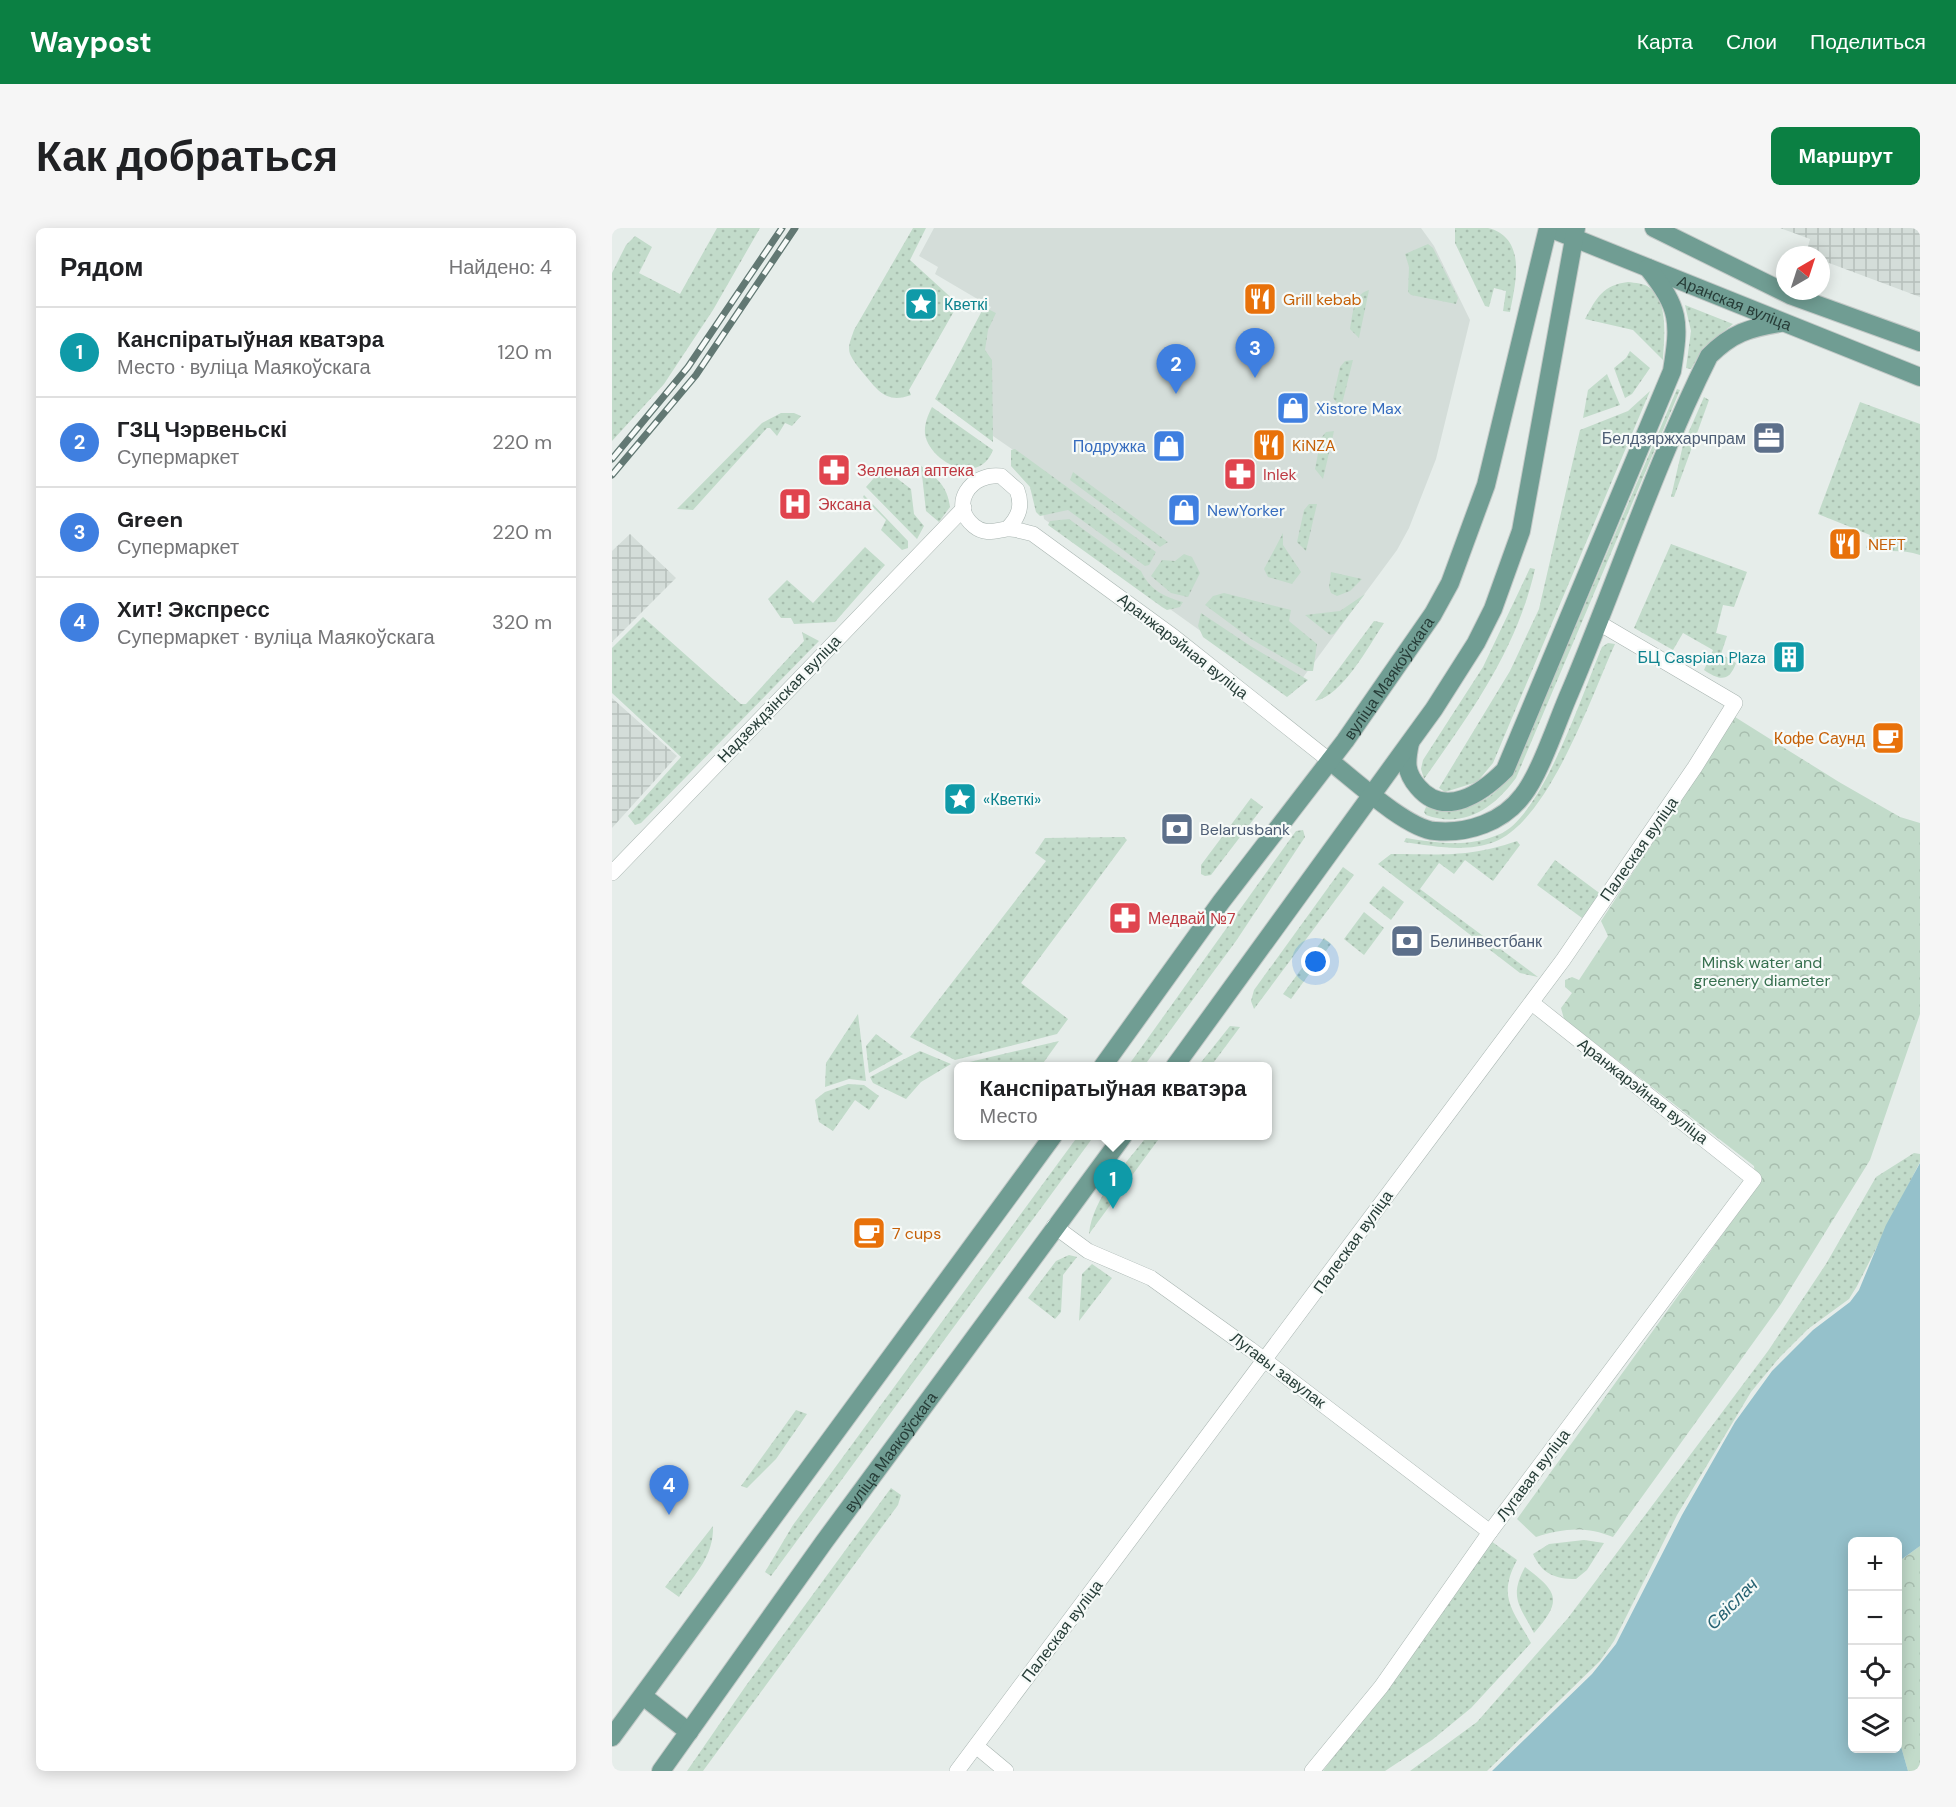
<!DOCTYPE html>
<html lang="ru">
<meta charset="utf-8">
<style>
body{margin:0;font-family:"DM Sans",sans-serif;background:#f6f6f6;color:#202124}
.controls{position:absolute;right:18px;bottom:18px;display:grid;overflow:hidden;border-radius:9px;box-shadow:0 3px 15px #0003}
.controls button{width:54px;height:54px;display:grid;place-items:center;padding:0;border:0;border-bottom:2px solid #e0e0e0;background:#fff;color:#202124;font:30px sans-serif}
.compass{position:absolute;left:1164px;top:18px;width:54px;height:54px;border-radius:50%;background:#fff;box-shadow:0 3px 15px #0003;rotate:39deg}
.you{position:absolute;left:704px;top:734px;width:21px;height:21px;margin:-15px;border:4px solid #fff;border-radius:50%;background:#1a73e8;box-shadow:0 0 0 9px #1a73e833}
.badge{display:grid;place-items:center;width:39px;height:39px;border-radius:50%;background:#0b8043;color:#fff;font-size:20px;font-weight:700}
.pin{position:absolute;translate:-50% -50px;filter:drop-shadow(0 2px 3px #0008)}
.pin::after{content:'';position:absolute;top:32px;width:21px;height:18px;background:inherit;clip-path:polygon(0 0,100% 0,50% 100%)}
.popup{position:absolute;left:342px;top:834px;width:318px;height:78px;box-sizing:border-box;display:grid;place-content:center;border-radius:9px;background:#fff;filter:drop-shadow(0 2px 4px #0005);font-size:20px;white-space:nowrap;color:#757577}
.popup b{font-size:22px;color:#202124}
.popup::after{content:'';position:absolute;left:50%;top:100%;margin-left:-12px;border:12px solid transparent;border-top-color:#fff}
.list{margin:0;padding:0;list-style:none}
h2{display:flex;justify-content:space-between;align-items:center;height:78px;margin:0;padding:0 24px;font-size:26px}
h2 small{font-size:20px;font-weight:400;color:#757577}
.list li{display:grid;grid-template-columns:39px 1fr auto;gap:18px;align-items:center;box-sizing:border-box;height:90px;padding:0 24px;border-top:2px solid #e0e0e0}
.list b{display:block;font-size:22px;white-space:nowrap}
.list p{margin:0;font-size:20px;white-space:nowrap;color:#757577}
.list em{font-size:20px;font-style:normal;color:#757577}
.icon{flex:none;width:33px;height:33px;fill:none;stroke:currentColor;stroke-width:2;stroke-linecap:round;stroke-linejoin:round}
.map{position:relative;flex:none;width:1308px;height:1543px;overflow:hidden;border-radius:9px}
header{display:flex;align-items:center;gap:36px;box-sizing:border-box;height:84px;padding:0 30px;background:#0b8043;color:#fff}
header strong{font-size:28px}
nav{display:flex;gap:33px;margin-inline-start:auto;font-size:21px}
.intro{display:flex;align-items:center;justify-content:space-between;box-sizing:border-box;height:144px;padding:0 36px}
h1{margin:0;font-size:42px}
.button{padding:15px 27px;border-radius:9px;background:#0b8043;color:#fff;font-size:21px;font-weight:700}
main{display:flex;gap:36px;padding:0 36px}
aside{flex:1;background:#fff;border-radius:9px;box-shadow:0 3px 15px #0003}
.map>svg:first-child{display:block}
.built{fill:#d4ddd9}
.industrial{fill:url(#industrial-grid)}
.grass{fill:url(#grass-dots)}
.park{fill:url(#park-crowns)}
.water{fill:#95c1cb}
.lines{fill:none;stroke-linecap:round;stroke-linejoin:round}
.street-casing{stroke:#a9b5b1;stroke-width:16}
.primary-casing{stroke:#c3c9c7;stroke-width:20}
.street{stroke:#fff;stroke-width:15}
.primary{stroke:#709d93;stroke-width:18}
.rail-casing{stroke:#627873;stroke-width:7}
.rail{stroke:#f6faf8;stroke-width:4.5;stroke-dasharray:14;stroke-linecap:butt}
.labels{text-anchor:middle;dominant-baseline:central;stroke-width:4.5;stroke-linejoin:round;paint-order:stroke}
.food-label{font-size:16px;fill:#c56008;stroke:#f6faf8;text-anchor:start}
.culture-label{font-size:16px;fill:#0d838f;stroke:#f6faf8;text-anchor:start}
.street-label{font-size:16px;fill:#273d38;stroke:#f6faf8}
.shop-label{font-size:16px;fill:#366cbe;stroke:#f6faf8;text-anchor:start}
.service-label{font-size:16px;fill:#4e5e75;stroke:#f6faf8;text-anchor:start}
.health-label{font-size:16px;fill:#be3a42;stroke:#f6faf8;text-anchor:start}
.park-label{font-size:16px;fill:#366f4e;stroke:#f6faf8}
.water-label{font-size:18px;font-style:italic;fill:#276373;stroke:#f6faf8}
</style>
<header>
<strong>Waypost</strong>
<nav><a>Карта</a><a>Слои</a><a>Поделиться</a></nav>
</header>
<div class="intro"><h1>Как добраться</h1><a class="button">Маршрут</a></div>
<main>
<aside>
<h2>Рядом<small>Найдено: 4</small></h2>
<ul class="list">
<li><span class="badge" style="background:#0f9aa8">1</span><div><b>Канспіратыўная кватэра</b><p>Место · вуліца Маякоўскага</p></div><em>120 m</em></li>
<li><span class="badge" style="background:#3f7fe0">2</span><div><b>ГЗЦ Чэрвеньскі</b><p>Супермаркет</p></div><em>220 m</em></li>
<li><span class="badge" style="background:#3f7fe0">3</span><div><b>Green</b><p>Супермаркет</p></div><em>220 m</em></li>
<li><span class="badge" style="background:#3f7fe0">4</span><div><b>Хит! Экспресс</b><p>Супермаркет · вуліца Маякоўскага</p></div><em>320 m</em></li>
</ul>
</aside>
<div class="map">
<svg width="1308" height="1543" viewBox="0 0 1308 1543">
<defs>
<pattern id="industrial-grid" width="8" height="8" patternUnits="userSpaceOnUse" patternTransform="scale(1.5)"><rect width="8" height="8" fill="#d4ddd9"/><path d="M0 4h8M4 0v8" fill="none" stroke="#b6bfbb"/></pattern>
<pattern id="grass-dots" width="8" height="8" patternUnits="userSpaceOnUse" patternTransform="scale(1.5)"><rect width="8" height="8" fill="#c2dbca"/><path d="M2 2h.1M6 6h.1" fill="none" stroke="#a7bdae" stroke-width="1.8" stroke-linecap="round"/></pattern>
<pattern id="park-crowns" width="20" height="18" patternUnits="userSpaceOnUse" patternTransform="scale(1.5)"><rect width="20" height="18" fill="#c2dbca"/><path d="M2 6a3 3 0 1 1 6 0M12 15a3 3 0 1 1 6 0" fill="none" stroke="#a7bdae"/></pattern>
</defs>
<rect width="100%" height="100%" fill="#e6edea"/>
<polygon class="built" points="322,0 809,0 822,18 858,92 824,231 797,300 785,322 678,467 432,291 426,247 407,226 326,170 379,79 323,46 326,39 307,28"/>
<g class="industrial">
<polygon points="1168,0 1308,0 1308,69 1209,32 1209,27 1194,26 1198,11"/>
<polygon points="18,306 64,350 0,414 0,323"/>
<polygon points="0,470 65,528 0,600"/>
</g>
<g class="grass">
<polygon points="105,0 148,0 101,82 52,156 0,213 0,45 14,17 23,8 40,19 27,45 68,66"/>
<path d="M301,0H314L298,32L345,75V78L297,162L299,167C275,176 266,163 252,146C247,140 241,133 238,126C235,118 240,109 242,102Z"/>
<path d="M843,0C853,0 867,0 876,0C916,10 903,57 898,84L891,83L894,63L882,60L877,79L873,78L843,15Z"/>
<polygon points="816,16 821,20 846,70 844,76 799,67 796,64 797,39 793,26"/>
<path d="M1016,54C1023,55 1032,55 1038,60C1057,75 1052,111 1051,132L1021,102L973,91C985,69 991,57 1016,54Z"/>
<path d="M757,62L747,110L738,101C741,86 741,66 757,62Z"/>
<polygon points="1073,77 1121,96 1091,120 1079,141 1074,140 1079,103"/>
<polygon points="372,79 384,85 376,102 373,122 380,132 381,214 323,171"/>
<polygon points="1018,123 1038,140 1020,166 1013,170 1002,140 1014,130"/>
<polygon points="741,132 729,180 721,170 728,139 733,133"/>
<polygon points="995,146 1008,177 971,190 976,162"/>
<path d="M1065,161L1068,162L904,550C882,580 852,601 814,587L812,584L814,579C855,587 884,573 904,538Z"/>
<polygon points="1038,163 881,535 865,554 833,564 827,560 898,443 927,381 968,202 1016,183"/>
<polygon points="1092,169 1097,172 1062,269 1059,269 1071,217"/>
<path d="M1248,174L1308,196V327C1289,320 1272,326 1254,320L1258,307L1206,286Z"/>
<path d="M320,179L381,222C366,260 317,233 313,206C312,196 316,187 320,179Z"/>
<polygon points="169,185 182,185 189,188 180,198 173,195 165,208 158,200 155,200 81,282 65,281 150,195"/>
<polygon points="722,203 711,251 703,241 709,210 714,204"/>
<polygon points="403,221 544,324 537,337 533,338 456,282 428,288 424,284 418,259 399,238 399,222"/>
<path d="M309,238C326,251 335,258 338,279L327,294L314,283Z"/>
<polygon points="269,242 274,242 299,261 302,286 312,298 305,311 254,259"/>
<polygon points="461,244 556,314 548,319 458,252"/>
<polygon points="252,267 296,313 296,320 290,322 269,302 274,292 251,269"/>
<polygon points="697,276 705,276 694,323 685,314 692,282"/>
<path d="M457,291L529,343C537,361 552,369 571,374L568,379L555,382L550,379L436,297L438,293Z"/>
<polygon points="671,305 671,317 689,344 680,356 656,349 652,341"/>
<path d="M1059,316L1135,344L1122,379L1111,377L1104,405L1115,408L1109,426L1124,435C1117,455 1107,452 1092,442L1101,422L1071,405L1061,422L1022,400Z"/>
<polygon points="253,319 273,337 223,394 182,396 179,390 169,390 156,371 175,352 201,375"/>
<polygon points="572,326 580,329 588,345 576,369 559,365 539,348 550,332 563,333"/>
<path d="M918,340L923,341C905,421 859,485 812,551L809,541L811,532L871,439Z"/>
<polygon points="719,344 750,351 738,363 725,368 719,365 717,359"/>
<polygon points="612,365 679,382 677,393 705,416 701,443 694,443 639,411 593,377 601,368"/>
<polygon points="753,366 722,406 718,407 693,387 728,383"/>
<polygon points="589,385 640,419 696,452 675,469 591,409 586,398"/>
<polygon points="31,389 129,476 134,476 192,413 190,404 207,413 29,595 23,597 16,588 69,529 0,465 0,420"/>
<path d="M762,393L772,395C756,419 731,467 703,473Z"/>
<path d="M996,415L1003,416C979,469 937,593 882,614C853,625 821,618 792,614L794,610C826,615 857,620 888,606C931,587 971,464 990,419Z"/>
<polygon points="639,570 651,579 599,647 593,648 589,646 589,637"/>
<polygon points="691,602 693,609 624,713 532,838 516,838 684,603"/>
<polygon points="512,609 515,612 409,755 456,791 445,806 343,832 298,809 434,633 423,625 433,610"/>
<path d="M905,613L908,617L881,653L853,632L842,646L827,635L808,661L926,749L908,745L766,636L779,626C830,626 855,630 905,613Z"/>
<polygon points="943,632 990,667 970,690 925,657"/>
<polygon points="731,639 742,647 642,781 639,773 642,762"/>
<polygon points="771,658 792,674 779,692 757,675"/>
<polygon points="752,684 772,700 752,727 732,711"/>
<polygon points="712,710 719,716 679,771 671,766"/>
<polygon points="246,786 254,853 237,851 213,859 214,835"/>
<polygon points="618,798 628,799 599,838 586,838"/>
<polygon points="264,806 291,826 257,845 254,818"/>
<polygon points="447,813 429,838 349,836"/>
<polygon points="308,823 339,836 309,854 294,871 261,855 258,849"/>
<polygon points="236,856 252,857 267,868 257,882 243,872 221,903 207,894 203,872 213,864"/>
<polygon points="466,908 482,908 159,1348 153,1344 181,1297"/>
<path d="M535,908H549L477,1006C481,969 513,937 535,908Z"/>
<polygon points="1302,925 1308,926 1308,934 1245,1058 1237,1071 1196,1101 1167,1130 1139,1164 1065,1287 1002,1413 988,1433 875,1543 798,1543 865,1494 956,1390 1156,1123 1214,1036 1264,949"/>
<polygon points="457,1027 465,1029 451,1047 449,1084 443,1091 416,1070 444,1033"/>
<polygon points="480,1036 500,1050 467,1093 470,1046"/>
<polygon points="184,1182 195,1186 164,1231 135,1260 129,1258"/>
<polygon points="279,1260 289,1267 286,1277 91,1543 75,1543 133,1459"/>
<path d="M101,1298C102,1328 83,1346 67,1369L53,1359Z"/>
<path d="M972,1312L992,1315L975,1342L964,1351C943,1351 930,1346 921,1326L937,1316Z"/>
<path d="M879,1313L905,1332C885,1369 901,1382 919,1415L859,1480L820,1512L773,1543H711Z"/>
<path d="M913,1339C946,1364 951,1372 922,1405C907,1377 897,1369 913,1339Z"/>
</g>
<g class="park">
<path d="M1123,489L1227,554L1288,589L1308,595V786L1258,932L1169,1076L1001,1309C974,1298 952,1300 924,1309L905,1291L1144,960L1142,938L952,791L949,780L960,765L953,759V752L960,749L967,752L996,708L989,693Z"/>
<polygon points="1308,1318 1308,1543 1296,1543 1286,1508 1286,1334"/>
</g>
<polygon class="water" points="1308,935 1308,1318 1286,1334 1286,1314 1240,1314 1240,1520 1286,1520 1286,1508 1296,1543 880,1543 980,1446 1004,1416 1070,1287 1123,1194 1160,1143 1201,1102 1238,1074 1247,1062 1274,997"/>
<g class="lines">
<defs>
<g id="street">
<path d="M395,301C407,289 411,278 405,262L389,248C359,244 336,277 362,298C373,307 382,303 394,301C401,300 413,304 421,306L562,409L718,533"/>
<polyline points="0,645 352,280"/>
<polyline points="442,998 476,1023 539,1050 638,1121 878,1304"/>
<polyline points="364,1518 394,1543"/>
<polyline points="345,1543 951,732 1083,539 1123,475 987,395"/>
<polyline points="700,1543 769,1459 878,1304 1142,951 920,775"/>
</g>
<g id="primary">
<path id="s1" d="M937,0L1308,149"/>
<polyline points="1042,0 1178,67 1308,114"/>
<path d="M798,515C794,534 793,544 806,559C833,591 870,565 893,542L1060,143C1068,93 1068,81 1036,40"/>
<path d="M718,533C741,551 795,601 823,603C856,606 891,594 911,567C928,546 946,491 958,464C1005,353 1043,236 1097,128C1120,105 1137,100 1168,95"/>
<path id="s2" d="M491,838L609,674L733,513L821,386L838,355L874,257L936,0"/>
<polyline points="563,838 822,481 864,415 881,381 909,303 964,0"/>
<polyline points="31,1468 77,1504"/>
<polyline points="0,1509 441,908"/>
<path id="s3" d="M49,1543L212,1314L511,908"/>
</g>
</defs>
<use href="#street" class="street-casing"/>
<use href="#primary" class="primary-casing"/>
<use href="#street" class="street"/>
<use href="#primary" class="primary"/>
<defs>
<g id="rail">
<polyline points="0,231 76,139 170,0"/>
<polyline points="0,247 84,147 183,0"/>
</g>
</defs>
<use href="#rail" class="rail-casing"/>
<use href="#rail" class="rail"/>
</g>
<defs>
<symbol id="restaurant-square" viewBox="-11 -11 22 22"><rect x="-9" y="-9" width="18" height="18" rx="4" fill="#e8710a" stroke="#f6faf8"/><path d="M-5-6h1v4h1v-4h1v4h1v-4h1v5L-1.5 .5V6h-2V.5L-5-1ZM5-6V6H3V1.5H1.5Q1.5-4 5-6Z" fill="#fff"/></symbol>
<symbol id="sight-square" viewBox="-11 -11 22 22"><rect x="-9" y="-9" width="18" height="18" rx="4" fill="#0f9aa8" stroke="#f6faf8"/><path d="M0-6L1.8-2.2L6-1.7L2.9 1.2L3.7 5.4L0 3.3L-3.7 5.4L-2.9 1.2L-6-1.7L-1.8-2.2Z" fill="#fff"/></symbol>
<symbol id="shop-square" viewBox="-11 -11 22 22"><rect x="-9" y="-9" width="18" height="18" rx="4" fill="#3f7fe0" stroke="#f6faf8"/><path d="M-5-2.5h2.3a2.7 3.5 0 0 1 5.4 0H5L5.5 6h-11ZM-1.5-2.5h3a1.5 2.3 0 0 0-3 0Z" fill="#fff"/></symbol>
<symbol id="office-square" viewBox="-11 -11 22 22"><rect x="-9" y="-9" width="18" height="18" rx="4" fill="#5c6f8a" stroke="#f6faf8"/><path d="M-6-3h4V-5.5h4V-3h4V5H-6ZM-1-4.5V-3h2v-1.5ZM-6 0V1H6V0Z" fill="#fff"/></symbol>
<symbol id="pharmacy-square" viewBox="-11 -11 22 22"><rect x="-9" y="-9" width="18" height="18" rx="4" fill="#e0444e" stroke="#f6faf8"/><path d="M-2-6h4v4h4v4h-4v4h-4v-4h-4v-4h4Z" fill="#fff"/></symbol>
<symbol id="hospital-square" viewBox="-11 -11 22 22"><rect x="-9" y="-9" width="18" height="18" rx="4" fill="#e0444e" stroke="#f6faf8"/><path d="M-5-5h3v3.5h4V-5h3V5h-3V1.5h-4V5h-3Z" fill="#fff"/></symbol>
<symbol id="building-square" viewBox="-11 -11 22 22"><rect x="-9" y="-9" width="18" height="18" rx="4" fill="#0f9aa8" stroke="#f6faf8"/><path d="M-4-6H4V6H1V3H-1V6H-4ZM-2.5-4.3h1.7v1.8h-1.7ZM.8-4.3h1.7v1.8H.8ZM-2.5-1h1.7V.8h-1.7ZM.8-1h1.7V.8H.8Z" fill="#fff"/></symbol>
<symbol id="cafe-square" viewBox="-11 -11 22 22"><rect x="-9" y="-9" width="18" height="18" rx="4" fill="#e8710a" stroke="#f6faf8"/><path d="M-5.5-4.5H6V0H3Q3 3.5 0 3.5H-2.5Q-5.5 3.5-5.5 0ZM3-3.2v2h1.7v-2ZM-6 4.5H4V6H-6Z" fill="#fff"/></symbol>
<symbol id="bank-square" viewBox="-11 -11 22 22"><rect x="-9" y="-9" width="18" height="18" rx="4" fill="#5c6f8a" stroke="#f6faf8"/><path d="M-6-4H6V4H-6ZM0-2.3a2.3 2.3 0 1 0 0 4.6a2.3 2.3 0 1 0 0-4.6Z" fill="#fff"/></symbol>
</defs>
<g fill-rule="evenodd">
<use href="#restaurant-square" x="629" y="52" width="38" height="38"/>
<use href="#sight-square" x="290" y="57" width="38" height="38"/>
<use href="#shop-square" x="662" y="161" width="38" height="38"/>
<use href="#office-square" x="1138" y="191" width="38" height="38"/>
<use href="#restaurant-square" x="638" y="198" width="38" height="38"/>
<use href="#shop-square" x="538" y="199" width="38" height="38"/>
<use href="#pharmacy-square" x="203" y="223" width="38" height="38"/>
<use href="#pharmacy-square" x="609" y="227" width="38" height="38"/>
<use href="#hospital-square" x="164" y="257" width="38" height="38"/>
<use href="#shop-square" x="553" y="263" width="38" height="38"/>
<use href="#restaurant-square" x="1214" y="297" width="38" height="38"/>
<use href="#building-square" x="1158" y="410" width="38" height="38"/>
<use href="#cafe-square" x="1257" y="491" width="38" height="38"/>
<use href="#sight-square" x="329" y="552" width="38" height="38"/>
<use href="#bank-square" x="546" y="582" width="38" height="38"/>
<use href="#pharmacy-square" x="494" y="671" width="38" height="38"/>
<use href="#bank-square" x="776" y="694" width="38" height="38"/>
<use href="#cafe-square" x="238" y="986" width="38" height="38"/>
</g>
<g class="labels">
<g class="food-label">
<text x="671" y="71">Grill kebab</text>
<text x="680" y="217">KiNZA</text>
<text x="1256" y="316">NEFT</text>
<text x="1253" y="510" text-anchor="end">Кофе Саунд</text>
<text x="280" y="1005">7 cups</text>
</g>
<g class="culture-label">
<text x="332" y="76">Кветкі</text>
<text x="1154" y="429" text-anchor="end">БЦ Caspian Plaza</text>
<text x="371" y="571">«Кветкі»</text>
</g>
<g class="street-label">
<text stroke="none"><textPath href="#s1" startOffset="200">Аранская вуліца</textPath></text>
<text transform="translate(571 418) rotate(38)">Аранжарэйная вуліца</text>
<text stroke="none"><textPath href="#s2" startOffset="482">вуліца Маякоўскага</textPath></text>
<text transform="translate(167 471) rotate(-46)">Надзеждзінская вуліца</text>
<text transform="translate(1027 621) rotate(-55)">Палеская вуліца</text>
<text transform="translate(1031 863) rotate(38)">Аранжарэйная вуліца</text>
<text transform="translate(741 1014) rotate(-54)">Палеская вуліца</text>
<text transform="translate(666 1142) rotate(37)">Лугавы завулак</text>
<text stroke="none"><textPath href="#s3" startOffset="393">вуліца Маякоўскага</textPath></text>
<text transform="translate(921 1247) rotate(-53)">Лугавая вуліца</text>
<text transform="translate(450 1403) rotate(-53)">Палеская вуліца</text>
</g>
<g class="shop-label">
<text x="704" y="180">Xistore Max</text>
<text x="534" y="218" text-anchor="end">Подружка</text>
<text x="595" y="282">NewYorker</text>
</g>
<g class="service-label">
<text x="1134" y="210" text-anchor="end">Белдзяржхарчпрам</text>
<text x="588" y="601">Belarusbank</text>
<text x="818" y="713">Белинвестбанк</text>
</g>
<g class="health-label">
<text x="245" y="242">Зеленая аптека</text>
<text x="651" y="246">Inlek</text>
<text x="206" y="276">Эксана</text>
<text x="536" y="690">Медвай №7</text>
</g>
<g class="park-label">
<text x="1150" y="734">Minsk water and<tspan x="1150" dy="18">greenery diameter</tspan></text>
</g>
<g class="water-label">
<text transform="translate(1120 1376) rotate(-45)">Свіслач</text>
</g>
</g>
</svg>
<div class="controls">
<button>+</button>
<button>−</button>
<button><svg class="icon" aria-label="locate" viewBox="0 0 24 24"><circle cx="12" cy="12" r="6"/><path d="M12 2v4M12 18v4M2 12h4M18 12h4"/></svg></button>
<button><svg class="icon" aria-label="layers" viewBox="0 0 24 24"><path d="M12 4l9 5-9 5-9-5zM3 14l9 5 9-5"/></svg></button>
</div>
<svg class="compass" viewBox="-18 -18 36 36"><path d="M0-13l5 13h-10z" fill="#e53935"/><path d="M0 13l5-13h-10z" fill="#757577"/></svg>
<div class="you"></div>
<div class="pin badge" style="left:501px;top:981px;background:#0f9aa8">1</div>
<div class="popup"><b>Канспіратыўная кватэра</b>Место</div>
<div class="pin badge" style="left:564px;top:166px;background:#3f7fe0">2</div>
<div class="pin badge" style="left:643px;top:150px;background:#3f7fe0">3</div>
<div class="pin badge" style="left:57px;top:1287px;background:#3f7fe0">4</div>
</div>
</main>
